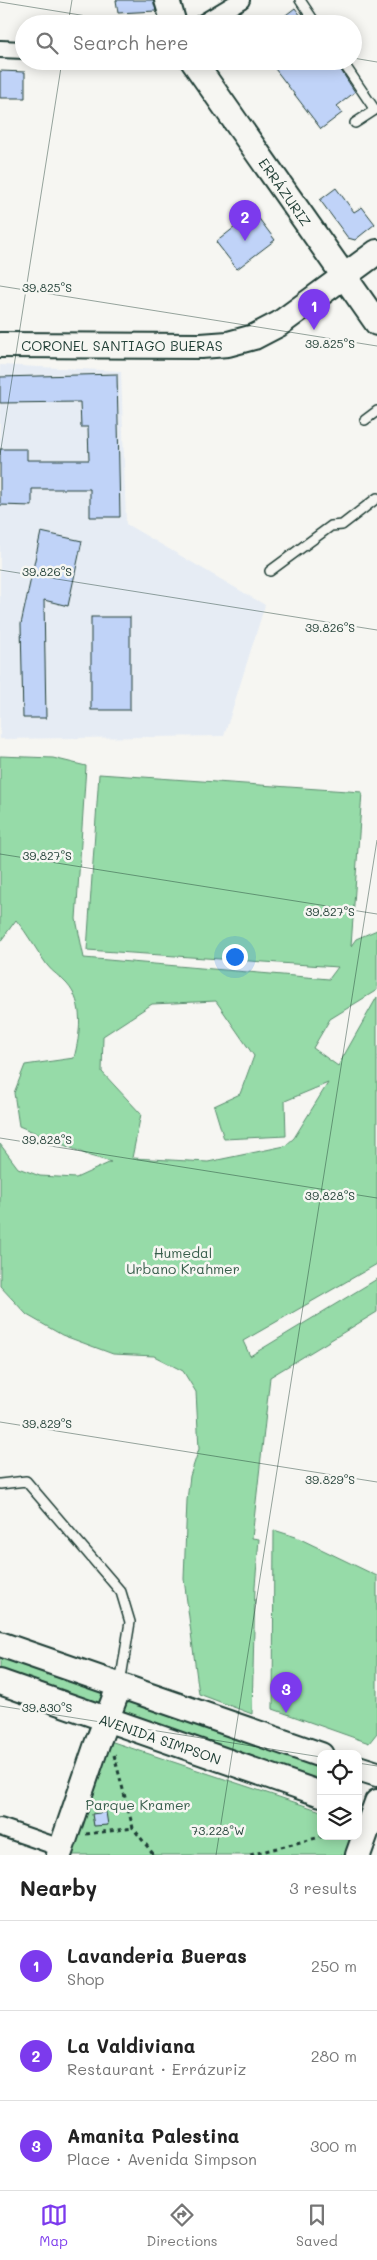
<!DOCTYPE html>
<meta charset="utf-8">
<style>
body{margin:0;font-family:Mali,sans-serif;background:#f2f2f2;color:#222}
.controls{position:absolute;right:15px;bottom:15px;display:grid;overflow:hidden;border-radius:10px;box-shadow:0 2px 12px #0003}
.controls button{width:45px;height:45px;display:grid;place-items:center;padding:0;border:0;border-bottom:1px solid #e0e0e0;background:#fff;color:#222;font:25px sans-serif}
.you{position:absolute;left:234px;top:956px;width:18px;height:18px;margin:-12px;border:4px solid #fff;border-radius:50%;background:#1a73e8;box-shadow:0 0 0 8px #1a73e833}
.badge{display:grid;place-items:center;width:32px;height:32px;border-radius:50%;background:#7c3aed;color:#fff;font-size:16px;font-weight:700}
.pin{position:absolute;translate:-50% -41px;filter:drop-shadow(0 1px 2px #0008)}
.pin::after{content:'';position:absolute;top:26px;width:18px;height:15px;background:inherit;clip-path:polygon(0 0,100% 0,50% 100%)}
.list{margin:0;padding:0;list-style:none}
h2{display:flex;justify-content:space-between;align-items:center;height:65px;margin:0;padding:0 20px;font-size:21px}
h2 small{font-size:16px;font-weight:400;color:#767676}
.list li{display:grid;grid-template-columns:32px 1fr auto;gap:15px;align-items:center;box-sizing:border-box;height:90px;padding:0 20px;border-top:1px solid #e0e0e0}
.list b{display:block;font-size:19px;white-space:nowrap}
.list p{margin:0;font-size:16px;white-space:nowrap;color:#767676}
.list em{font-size:16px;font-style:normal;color:#767676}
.icon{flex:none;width:28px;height:28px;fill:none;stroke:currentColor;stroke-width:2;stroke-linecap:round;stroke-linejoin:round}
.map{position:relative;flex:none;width:377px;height:1855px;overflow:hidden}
.search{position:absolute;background:#fff;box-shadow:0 2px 12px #0003;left:15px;right:15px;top:15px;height:55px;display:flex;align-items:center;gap:12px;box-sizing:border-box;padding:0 18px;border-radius:28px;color:#767676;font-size:19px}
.sheet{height:335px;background:#fff}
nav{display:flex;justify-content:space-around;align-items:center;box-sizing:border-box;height:70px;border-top:1px solid #e0e0e0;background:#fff;font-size:14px;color:#767676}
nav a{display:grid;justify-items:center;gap:2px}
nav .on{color:#7c3aed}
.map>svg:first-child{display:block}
.built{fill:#e6ecf4}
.green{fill:#96dba8;stroke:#5a8c6e;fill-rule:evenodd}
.building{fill:#c0d3f8;stroke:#1f3d34}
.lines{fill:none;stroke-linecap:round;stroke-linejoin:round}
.lane-casing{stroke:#1f3d34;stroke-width:12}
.street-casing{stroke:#1f3d34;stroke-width:20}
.secondary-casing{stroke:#1f3d34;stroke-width:28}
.path{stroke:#1f3d34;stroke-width:3;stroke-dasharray:4 4;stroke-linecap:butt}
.lane{stroke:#f6f6f2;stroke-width:9}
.street{stroke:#f6f6f2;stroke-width:16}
.secondary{stroke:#f6f6f2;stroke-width:24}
.ticks{fill:none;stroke:#1f3d34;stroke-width:1;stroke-opacity:0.45}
.labels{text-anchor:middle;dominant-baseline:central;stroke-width:5;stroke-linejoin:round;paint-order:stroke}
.street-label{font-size:14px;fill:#1f3d34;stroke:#f6f6f2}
.park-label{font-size:14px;fill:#375d4b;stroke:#f6f6f2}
.ticks-label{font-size:12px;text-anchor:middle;fill:#1f3d34;stroke:#f6f6f2;stroke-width:5;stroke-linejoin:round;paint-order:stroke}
</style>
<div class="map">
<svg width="377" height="1855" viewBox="0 0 377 1855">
<rect width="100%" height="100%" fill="#f6f6f2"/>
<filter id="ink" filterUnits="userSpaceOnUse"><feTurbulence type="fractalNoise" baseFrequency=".02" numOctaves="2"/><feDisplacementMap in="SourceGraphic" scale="10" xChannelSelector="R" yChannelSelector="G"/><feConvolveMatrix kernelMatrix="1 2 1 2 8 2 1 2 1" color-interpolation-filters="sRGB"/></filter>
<g filter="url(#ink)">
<polygon class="built" points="0,365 121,371 126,524 265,605 224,736 0,739"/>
<g class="green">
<path d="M0,756L53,758L86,766L76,919L84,958L329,979L338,967L87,950L99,774L362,792L351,946L356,939L377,930V990L330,1019L313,1048L338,1066L377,997V1264L243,1341L250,1356L377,1279V1312L270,1377L252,1538L259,1539L255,1586L252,1714L199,1694L184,1579L187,1500L190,1476L199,1449L196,1392L183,1371L154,1356L113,1354L62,1335L27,1315L0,1286V1144L18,1168L40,1176L76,1178L111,1162L90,1156L19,1126L14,1093L25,1065L74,1058C80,1035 85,1004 67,984C61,977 52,972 47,965C36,950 28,934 16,920L0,942ZM216,1001L254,1056L240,1094L214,1106L224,1139L286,1136L285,1101L328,1083L294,1138L285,1146L208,1162L132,1158L141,1114L102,1072L103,1036L152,1004Z"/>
<polygon points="274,1530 296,1537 377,1576 377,1733 369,1743 273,1709"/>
<polygon points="0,1652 109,1691 104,1707 0,1671"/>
<polygon points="130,1698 321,1763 321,1783 124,1715 125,1700"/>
<polygon points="110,1741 321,1811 321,1836 358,1836 350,1855 67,1855"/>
</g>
<g class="building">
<polygon points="116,0 154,0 156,11 118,13"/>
<polygon points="295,8 307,24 274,24"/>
<polygon points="269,61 335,61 355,92 337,106 342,113 321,129"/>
<polygon points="0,71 25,72 25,98 0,98"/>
<polygon points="336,188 354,212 362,207 375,224 355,240 348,238 320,200"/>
<polygon points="254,212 275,240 237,269 216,242"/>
<polygon points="117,374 120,517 90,517 90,489 32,489 32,506 0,505 0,449 27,449 27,460 89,460 88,427 81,427 80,402 0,403 0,377"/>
<polygon points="41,532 82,541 68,606 44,600 46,718 23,718 21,624"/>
<rect x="91" y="617" width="39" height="93"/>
<polygon points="106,1812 108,1825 94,1826 92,1814"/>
</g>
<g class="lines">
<defs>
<g id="lane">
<polyline points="300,0 316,24"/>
<polyline points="342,61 375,110 355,123"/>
<polyline points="365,420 377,411"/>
<polyline points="270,571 331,526 342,525 377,498"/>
<polyline points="0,1484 26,1481 121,1592 130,1622 120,1684"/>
</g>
<g id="street">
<polyline points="201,24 241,0"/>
<polyline points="0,49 24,50"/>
<polyline points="0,1827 61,1848"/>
</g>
<g id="secondary">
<polyline points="167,0 174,24"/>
<polyline points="193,61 377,323"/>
<polyline points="0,345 201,346 228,344 254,337 279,324 377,252"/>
<polyline points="0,1644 321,1755"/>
<polyline points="0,1682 321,1794"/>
<polyline points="358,1768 377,1774"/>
<polyline points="59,1855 97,1744 119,1687"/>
<polyline points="358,1855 377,1802"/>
</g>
</defs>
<use href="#lane" class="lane-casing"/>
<use href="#street" class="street-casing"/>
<use href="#secondary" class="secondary-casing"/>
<g class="path">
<polyline points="114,1755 133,1828 154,1855"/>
<polyline points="86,1834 133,1828"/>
<polyline points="250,1855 324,1836"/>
</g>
<use href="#lane" class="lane"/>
<use href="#street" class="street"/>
<use href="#secondary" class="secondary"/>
</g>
</g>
<path class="ticks" d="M0,2L136,24M68,24L72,0M353,58L377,62M0,286L377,346M0,455L62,61M0,570L377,630M0,854L377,914M0,1138L377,1198M0,1422L377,1482M0,1706L321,1757M358,1763L377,1766M216,1855L377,840"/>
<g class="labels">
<g class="street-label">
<text transform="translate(285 192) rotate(55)">ERRÁZURIZ</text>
<text x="122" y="345">CORONEL SANTIAGO BUERAS</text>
<text transform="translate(160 1739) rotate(19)">AVENIDA SIMPSON</text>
</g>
<g class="park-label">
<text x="183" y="1252">Humedal<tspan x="183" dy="16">Urbano Krahmer</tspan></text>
<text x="138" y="1804">Parque Kramer</text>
</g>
</g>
<g class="ticks-label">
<text x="47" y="292">39.825°S</text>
<text x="330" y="348">39.825°S</text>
<text x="47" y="576">39.826°S</text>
<text x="330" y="632">39.826°S</text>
<text x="47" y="860">39.827°S</text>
<text x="330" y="916">39.827°S</text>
<text x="47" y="1144">39.828°S</text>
<text x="330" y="1200">39.828°S</text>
<text x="47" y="1428">39.829°S</text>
<text x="330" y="1484">39.829°S</text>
<text x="47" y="1712">39.830°S</text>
<text x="218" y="1835">73.228°W</text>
</g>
</svg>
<div class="controls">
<button><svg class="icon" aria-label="locate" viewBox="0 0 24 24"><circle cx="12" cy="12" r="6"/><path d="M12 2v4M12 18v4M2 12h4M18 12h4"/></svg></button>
<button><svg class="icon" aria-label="layers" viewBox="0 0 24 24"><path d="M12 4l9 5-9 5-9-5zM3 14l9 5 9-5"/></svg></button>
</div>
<div class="you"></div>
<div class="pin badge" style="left:314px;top:330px">1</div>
<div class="pin badge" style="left:245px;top:241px">2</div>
<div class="pin badge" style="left:286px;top:1713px">3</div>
<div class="search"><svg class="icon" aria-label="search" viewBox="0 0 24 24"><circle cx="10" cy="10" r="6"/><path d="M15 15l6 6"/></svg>Search here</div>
</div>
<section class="sheet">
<h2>Nearby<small>3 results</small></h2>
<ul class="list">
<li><span class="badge">1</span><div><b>Lavanderia Bueras</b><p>Shop</p></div><em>250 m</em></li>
<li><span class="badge">2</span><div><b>La Valdiviana</b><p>Restaurant · Errázuriz</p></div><em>280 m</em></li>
<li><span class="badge">3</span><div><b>Amanita Palestina</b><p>Place · Avenida Simpson</p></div><em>300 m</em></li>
</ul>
</section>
<nav>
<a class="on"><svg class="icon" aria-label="map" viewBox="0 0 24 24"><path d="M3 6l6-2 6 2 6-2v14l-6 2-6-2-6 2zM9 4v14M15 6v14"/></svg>Map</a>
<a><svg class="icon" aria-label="directions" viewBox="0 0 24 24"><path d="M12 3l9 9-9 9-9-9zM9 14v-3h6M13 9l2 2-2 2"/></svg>Directions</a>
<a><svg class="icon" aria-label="saved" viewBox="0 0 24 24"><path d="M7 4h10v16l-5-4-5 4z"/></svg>Saved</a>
</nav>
